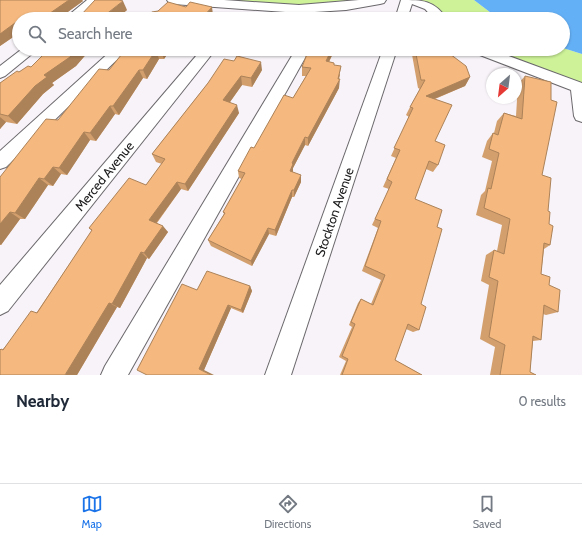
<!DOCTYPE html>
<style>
body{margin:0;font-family:Cabin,sans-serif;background:#f2f2f3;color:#1f2937}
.compass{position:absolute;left:486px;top:68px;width:36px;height:36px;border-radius:50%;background:#fff;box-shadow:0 1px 3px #0004;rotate:208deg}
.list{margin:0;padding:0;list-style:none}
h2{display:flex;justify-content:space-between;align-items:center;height:52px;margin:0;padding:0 16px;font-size:17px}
h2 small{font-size:13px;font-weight:400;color:#747a83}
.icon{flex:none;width:22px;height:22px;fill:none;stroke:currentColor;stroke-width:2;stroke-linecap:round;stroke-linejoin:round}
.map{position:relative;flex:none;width:582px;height:375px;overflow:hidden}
.search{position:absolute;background:#fff;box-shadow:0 1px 3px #0004;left:12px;right:12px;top:12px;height:44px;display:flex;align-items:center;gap:10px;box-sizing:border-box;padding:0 14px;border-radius:22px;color:#747a83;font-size:15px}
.sheet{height:108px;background:#fff}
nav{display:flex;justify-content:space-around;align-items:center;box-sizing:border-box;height:56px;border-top:1px solid #e0e1e3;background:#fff;font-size:11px;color:#747a83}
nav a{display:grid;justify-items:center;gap:2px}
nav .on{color:#1a73e8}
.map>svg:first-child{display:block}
.green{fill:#cdf298}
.water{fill:#64b0f6}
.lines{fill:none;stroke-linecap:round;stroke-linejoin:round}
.minor-casing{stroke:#6b686c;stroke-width:2}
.minor{fill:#fff;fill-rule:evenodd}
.wall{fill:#d39f6d}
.shaded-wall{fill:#ac8259}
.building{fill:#f5b97f;stroke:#ac8259}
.labels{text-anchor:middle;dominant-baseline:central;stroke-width:3.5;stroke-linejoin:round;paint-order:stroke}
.street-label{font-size:13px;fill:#1c1b1c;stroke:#fff}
</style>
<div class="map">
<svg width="582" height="375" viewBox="0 0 582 375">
<rect width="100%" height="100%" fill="#f7f3f8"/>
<g class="green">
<polygon points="186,0 377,0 325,8"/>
<polygon points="420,0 474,0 499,19 439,19 430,8"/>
<polygon points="563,48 582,54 582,88 479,49"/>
</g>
<polygon class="water" points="474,0 582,0 582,54 563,48 563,19 499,19"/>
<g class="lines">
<defs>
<g id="minor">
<polygon points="87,0 101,0 78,19 64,19"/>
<polygon points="167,0 224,0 299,5 359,0 386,0 384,3 380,4 346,10 299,13 173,4 169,3"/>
<path d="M401,0C423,0 434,0 447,19H434L425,9L412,4L407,19H395Z"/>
<polygon points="22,49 38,49 5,76 0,78 0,66"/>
<polygon points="113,49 128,49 6,167 0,169 0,151"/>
<polygon points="202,49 216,49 8,311 0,315 0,285"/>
<polygon points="296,49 310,49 128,375 101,375 105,366"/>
<polygon points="383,49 397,49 291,375 265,375"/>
<polygon points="470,49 490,49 582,83 582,122 576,120 574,116 571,90 472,52"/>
</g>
</defs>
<use href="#minor" class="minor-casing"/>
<use href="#minor" class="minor"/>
</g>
<g class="wall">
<polygon points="0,0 82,0 83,1 58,19 19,19 19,33 0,46"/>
<polygon points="127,10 116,19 81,19 80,16"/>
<polygon points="49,49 88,49 89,51 76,66 52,83 54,85 43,94 17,124 6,122 0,129 0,83 19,72 31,67"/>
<polygon points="126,49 171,49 164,59 159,59 147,79 143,78 119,115 115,114 96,141 90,140 67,175 61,174 53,186 48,185 25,219 20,219 1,245 0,245 0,177 109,70"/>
<polygon points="308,49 335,49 329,62 334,63 334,65 340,75 339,79 339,88 308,146 305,145 293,168 293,172 301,182 294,197 292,197 276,236 269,234 252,266 211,246 208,240 224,214 223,212 242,179 239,178 238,171 254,148 293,98 306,76 302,76 302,67 307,53"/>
<polygon points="411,49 449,49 450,54 470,77 465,86 435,99 435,141 438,165 433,172 426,169 415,199 437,227 421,304 419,330 413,332 406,329 395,360 422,375 340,375 346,361 339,357 352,327 349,325 358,303 361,299 371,304 381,280 362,271 378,228 372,225 389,189 383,187 396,158 391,156 409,117 406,115 410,107 420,89 418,88"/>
<polygon points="262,70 252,87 242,85 230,102 239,113 188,191 181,189 157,223 168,232 149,259 147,258 120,308 117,307 77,375 1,349 3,349 37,312 92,231 89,228 146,185 162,164 156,162 152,154 208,83"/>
<polygon points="525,76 548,211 550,245 544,249 541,274 549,285 558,312 546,315 543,314 541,340 533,341 530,372 536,375 490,375 495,347 480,339 489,285 481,281 486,255 494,250 497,251 502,225 476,215 481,195 485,191 492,161 482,157 487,141 493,133 494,133 497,121 504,113 516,116 518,84"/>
<polygon points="250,286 252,291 243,313 231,308 204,370 147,375 197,290"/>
</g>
<g class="shaded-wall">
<polygon points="69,0 82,0 83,1 58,19 44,19 43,18"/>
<polygon points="123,1 127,10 116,19 100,19"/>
<polygon points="212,7 213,15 210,19 201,19"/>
<polygon points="28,14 32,19 21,19"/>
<polygon points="19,20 19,33 0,46 0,34"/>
<polygon points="77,49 88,49 89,51 76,66 52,83 54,85 43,94 17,124 8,116 44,75"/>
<polygon points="162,49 171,49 164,59 161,51"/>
<polygon points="332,49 335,49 325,70 326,61"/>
<polygon points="156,50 159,59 147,79 143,70"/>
<polygon points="261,62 262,70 252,87 251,78"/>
<polygon points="341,66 338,84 340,79 339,88 308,146 308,138 338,79"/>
<polygon points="139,70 143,78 119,115 113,106"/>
<polygon points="241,76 242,85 225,109 223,100"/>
<polygon points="470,77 465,86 422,104 426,96"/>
<polygon points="237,105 239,113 188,191 185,184"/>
<polygon points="110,106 115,114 96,141 90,133"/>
<polygon points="0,117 6,122 0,129"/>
<polygon points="84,132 90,140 67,175 59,168"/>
<polygon points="305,137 305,145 293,168 293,171 290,178 290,171 292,163"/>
<polygon points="53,167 61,174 53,186 44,179"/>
<polygon points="301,175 301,182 294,197 294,190"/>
<polygon points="39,178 48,185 25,219 15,213"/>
<polygon points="177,182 181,189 154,226 149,220"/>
<polygon points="292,190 292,197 276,236 275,230"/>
<polygon points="10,212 20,219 1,245 0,244 0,224"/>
<polygon points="163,226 168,232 149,259 144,253"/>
<polygon points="268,228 269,234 252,266 251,261"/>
<polygon points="141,252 147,258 120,308 112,304"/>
<polygon points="250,286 252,291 243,313 241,310"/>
<polygon points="109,303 117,307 77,375 65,375"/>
<polygon points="228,305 231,308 204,370 214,375 211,375 199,369"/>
</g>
<g class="building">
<polygon points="0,0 69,0 43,18 28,14 21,19 19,19 19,20 0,34"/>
<polygon points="95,0 119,0 123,1 100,19 89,19 80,16"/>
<polygon points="168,2 186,7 190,2 212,7 201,19 147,19 144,18 152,12 158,11"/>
<polygon points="326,16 343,19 324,19"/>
<polygon points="49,49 77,49 70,57 44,75 47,77 35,86 8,116 0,114 0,83 17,71 19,72 28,66 31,67"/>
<polygon points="126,49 162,49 161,51 156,50 143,70 139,70 113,106 110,106 90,133 84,132 59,168 53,167 44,179 39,178 15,213 10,212 0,224 0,177 46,119 58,120 99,69 109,70"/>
<polygon points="309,49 332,49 326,61 334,63 334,65 341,66 338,79 340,79 308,138 305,137 292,163 293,164 290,171 301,175 294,190 292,190 275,230 268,228 251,261 208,240 225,213 223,212 245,173 238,171 251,147 254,148 284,95 293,98 311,68 302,67"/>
<polygon points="415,49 449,49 450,54 466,66 470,77 426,96 452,105 435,141 445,145 438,165 429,161 415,199 442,210 437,227 442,229 421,304 426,307 419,330 408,324 395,360 422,375 342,375 348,359 342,356 355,324 351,322 361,299 373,305 385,275 365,266 381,221 375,219 392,182 387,179 400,150 394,148 413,108 410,107 425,80 421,80"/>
<polygon points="237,56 261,62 251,78 241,76 223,100 237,105 185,184 177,182 149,220 163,226 144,253 141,252 112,304 109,303 65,375 0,375 0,350 1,349 3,350 31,311 37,313 92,230 89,228 129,178 146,185 165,159 152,154 208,83 224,59 234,61"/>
<polygon points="525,76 551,82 551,100 557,102 542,175 551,178 548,211 550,212 549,224 553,226 550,245 544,243 541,274 550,277 549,285 560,290 558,312 544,305 541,340 533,336 530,372 536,375 500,375 505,345 489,337 498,281 489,277 494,250 504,254 510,219 484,208 488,188 491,189 499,153 489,149 493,133 498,135 504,113 522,119"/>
<polygon points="207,271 250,286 241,310 228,305 199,369 211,375 147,375 137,370 182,284 197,290"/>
</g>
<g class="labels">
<g class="street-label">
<text transform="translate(104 176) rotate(-51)">Merced Avenue</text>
<text transform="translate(334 212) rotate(-71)">Stockton Avenue</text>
</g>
</g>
</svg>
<svg class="compass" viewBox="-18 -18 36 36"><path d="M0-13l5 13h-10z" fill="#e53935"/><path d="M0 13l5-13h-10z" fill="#747a83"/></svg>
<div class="search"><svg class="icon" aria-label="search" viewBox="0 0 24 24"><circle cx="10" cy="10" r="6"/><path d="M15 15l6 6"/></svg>Search here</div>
</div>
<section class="sheet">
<h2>Nearby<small>0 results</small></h2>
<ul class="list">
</ul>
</section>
<nav>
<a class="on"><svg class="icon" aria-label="map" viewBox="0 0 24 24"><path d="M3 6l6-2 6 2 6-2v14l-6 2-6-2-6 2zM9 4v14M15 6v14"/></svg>Map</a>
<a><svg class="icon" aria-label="directions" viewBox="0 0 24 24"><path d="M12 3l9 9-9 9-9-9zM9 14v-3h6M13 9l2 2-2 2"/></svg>Directions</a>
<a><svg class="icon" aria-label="saved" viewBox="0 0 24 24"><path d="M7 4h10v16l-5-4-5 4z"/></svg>Saved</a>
</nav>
